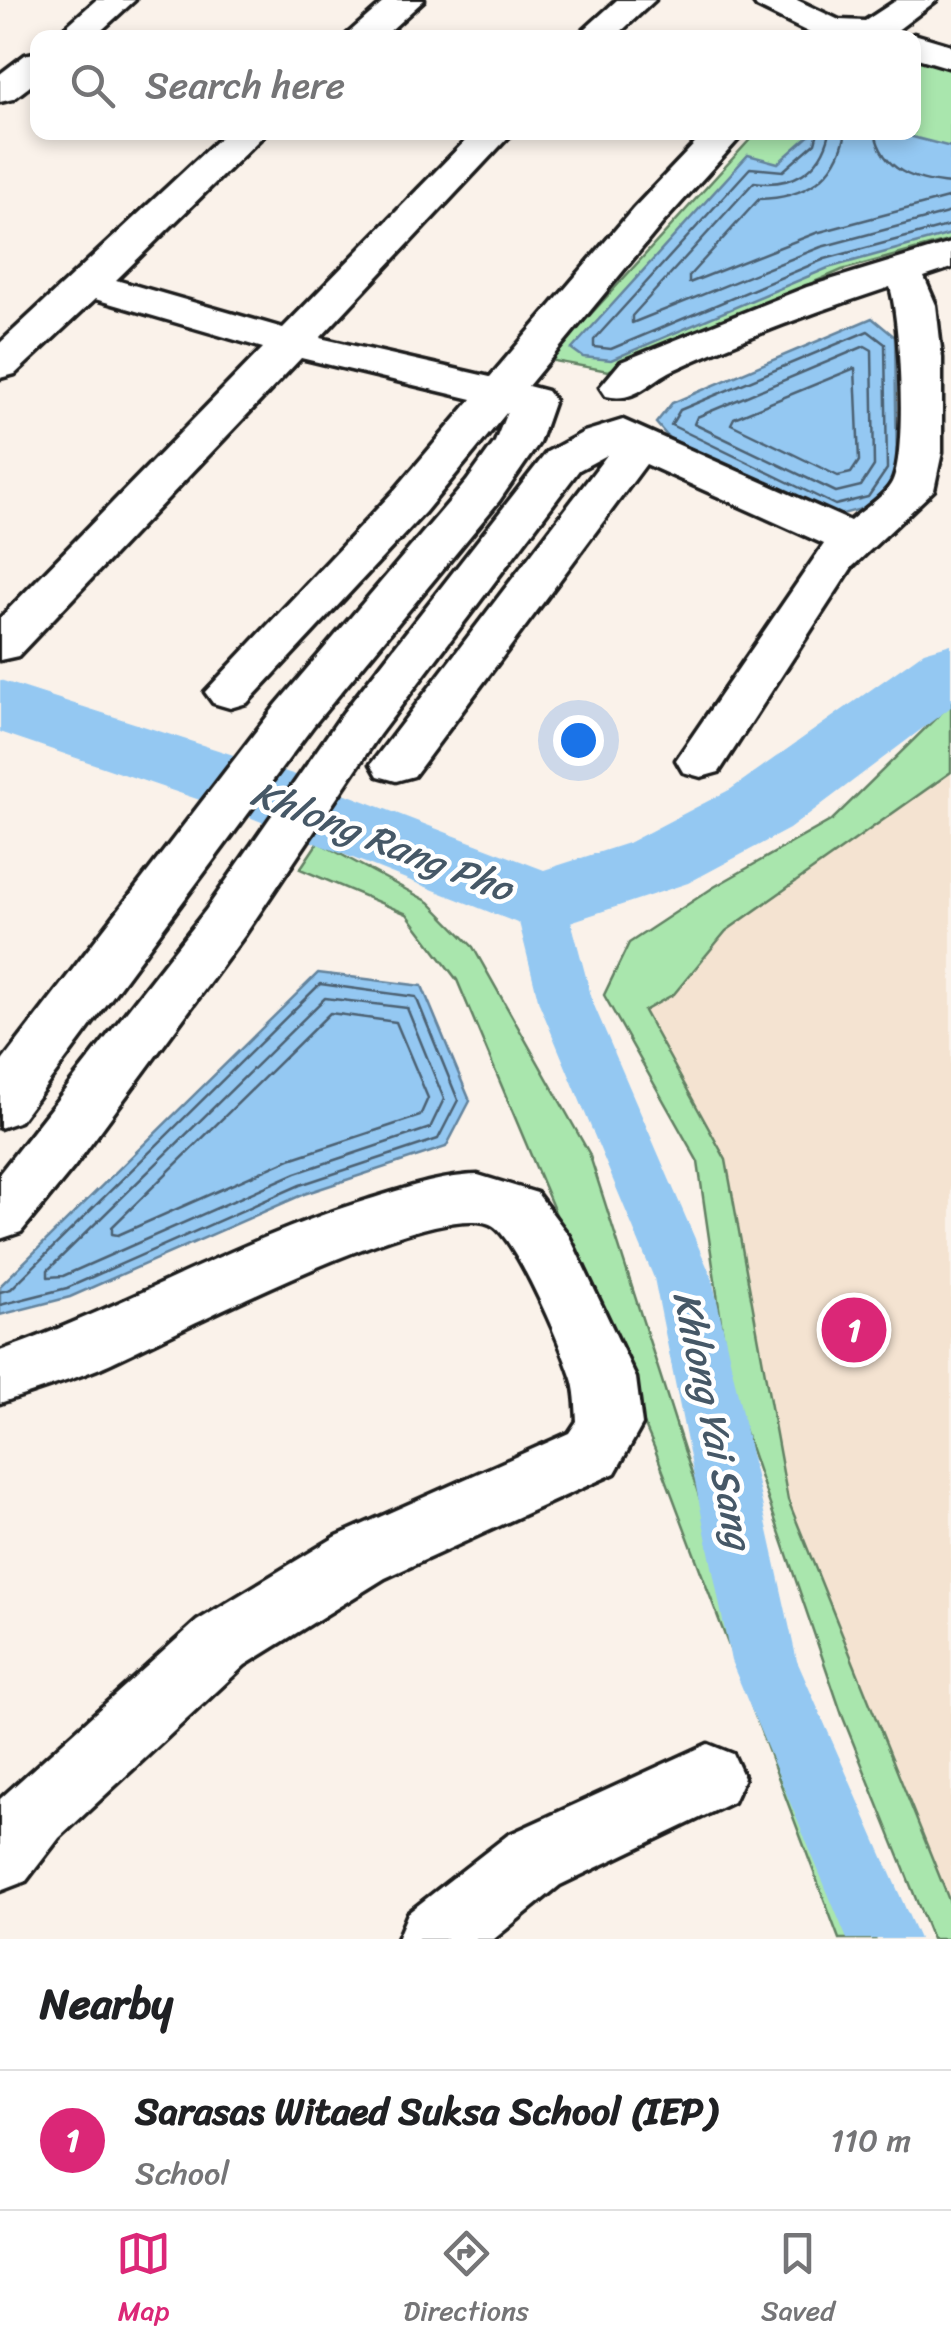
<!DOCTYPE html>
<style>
body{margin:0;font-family:Sriracha,sans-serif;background:#f2f2f2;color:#202124}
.you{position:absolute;left:578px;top:740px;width:35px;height:35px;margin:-25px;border:8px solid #fff;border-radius:50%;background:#1a73e8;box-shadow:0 0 0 15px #1a73e833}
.badge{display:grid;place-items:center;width:65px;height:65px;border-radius:50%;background:#db2777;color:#fff;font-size:32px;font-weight:700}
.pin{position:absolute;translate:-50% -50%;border:5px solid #fff;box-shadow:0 2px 10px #0006}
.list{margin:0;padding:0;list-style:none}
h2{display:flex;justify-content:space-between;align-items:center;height:130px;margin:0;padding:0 40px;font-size:42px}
h2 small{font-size:32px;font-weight:400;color:#757577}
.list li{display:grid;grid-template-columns:65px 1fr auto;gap:30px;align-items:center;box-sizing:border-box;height:140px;padding:0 40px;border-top:2px solid #e0e0e0}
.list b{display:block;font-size:38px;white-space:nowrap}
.list p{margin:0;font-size:32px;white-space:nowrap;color:#757577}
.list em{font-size:32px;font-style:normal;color:#757577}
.icon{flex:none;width:55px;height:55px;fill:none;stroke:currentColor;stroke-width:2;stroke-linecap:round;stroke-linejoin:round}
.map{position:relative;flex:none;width:951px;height:1939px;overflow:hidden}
.search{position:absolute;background:#fff;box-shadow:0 5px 15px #0003;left:30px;right:30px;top:30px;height:110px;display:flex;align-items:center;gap:25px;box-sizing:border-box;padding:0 35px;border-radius:20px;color:#757577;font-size:38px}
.sheet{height:270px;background:#fff}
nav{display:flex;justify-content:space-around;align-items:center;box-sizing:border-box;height:140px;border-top:2px solid #e0e0e0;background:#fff;font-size:28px;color:#757577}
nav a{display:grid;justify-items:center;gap:5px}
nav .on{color:#db2777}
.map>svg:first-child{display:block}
.built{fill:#f4e3d1}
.green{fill:#a9e6ad;stroke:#628164;stroke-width:2.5}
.water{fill:#94c8f2;stroke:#64839c;stroke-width:2.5}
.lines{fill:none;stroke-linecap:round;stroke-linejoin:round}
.shore{stroke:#4c6172;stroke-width:2.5}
.canal{fill:#94c8f2;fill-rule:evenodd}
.river{fill:#94c8f2;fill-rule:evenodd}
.minor-casing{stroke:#1c1c1c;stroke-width:7}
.minor{fill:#fff;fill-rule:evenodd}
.labels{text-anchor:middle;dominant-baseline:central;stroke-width:9;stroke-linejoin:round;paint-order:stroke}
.water-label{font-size:38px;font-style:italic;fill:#465867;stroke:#fff}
</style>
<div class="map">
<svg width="951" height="1939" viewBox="0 0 951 1939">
<rect width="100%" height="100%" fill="#faf2ea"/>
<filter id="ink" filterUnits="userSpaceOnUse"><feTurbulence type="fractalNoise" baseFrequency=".01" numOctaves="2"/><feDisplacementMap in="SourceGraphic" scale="20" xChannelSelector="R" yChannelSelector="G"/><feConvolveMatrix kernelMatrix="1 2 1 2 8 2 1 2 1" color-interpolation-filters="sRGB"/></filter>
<g filter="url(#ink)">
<polygon class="built" points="951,772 951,1905 788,1500 726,1160 644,1011 674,994 726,931"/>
<g class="green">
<polygon points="914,56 951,65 951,240 842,270 608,371 549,360 756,133 914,132"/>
<polygon points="951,703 951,772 726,931 674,994 644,1011 726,1160 788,1500 951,1905 951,1939 932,1939 842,1715 731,1391 698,1162 604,995 629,943 714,887 832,820"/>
<polygon points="318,842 429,902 473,947 589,1153 724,1574 875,1939 839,1939 654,1447 457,980 407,914 300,869"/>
</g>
<g class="water">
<polygon points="812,133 897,133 951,147 951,234 828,268 611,360 583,357 572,349 748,155 778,163"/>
<polygon points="872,318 895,337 897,473 876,505 835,516 669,438 656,423 672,403"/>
<polygon points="318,973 422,986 470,1101 446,1147 304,1194 70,1297 0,1315 0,1286"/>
</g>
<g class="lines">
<g class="shore">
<polyline points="818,132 815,143 783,171 750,168 594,340 594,347 611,349 825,259 951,225"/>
<path d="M830,132C821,172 791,187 754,182L632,316V323L821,247L951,212"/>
<path d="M846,132C837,179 803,198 759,199L689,276V283L816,233L951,197"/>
<path d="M875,132C882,171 915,181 951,184"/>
<polygon points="868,331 885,344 887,469 868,497 835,505 671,425 680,410"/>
<polygon points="865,346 872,350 874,466 861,486 836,492 694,424 697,417"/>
<polygon points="855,368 859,461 851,473 838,476 731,424 734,418"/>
<polygon points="325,998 407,1008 444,1099 430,1128 296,1173 63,1276 48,1277 48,1270"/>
<polygon points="330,1013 396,1022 428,1098 420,1116 290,1159 118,1235 112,1234 112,1227"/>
<polyline points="0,1292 11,1289 320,984 416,997 458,1100 438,1139 300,1185 67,1288 0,1305"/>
</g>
<polygon class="canal" points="540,884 558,889 566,902 593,1003 712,1278 797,1661 919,1939 847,1939 731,1661 654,1278 539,1003 514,902 522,889"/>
<polygon class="river" points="951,644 951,707 789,829 688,883 540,932 244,815 0,732 0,680 302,777 544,870 628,843 731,789 924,652"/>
<defs>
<g id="minor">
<polygon points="96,0 135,0 93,38 53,38"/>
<polygon points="386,0 424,0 382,38 343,38"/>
<polygon points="617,0 655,0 614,38 575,38"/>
<polygon points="752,0 797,0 839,20 865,21 897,0 937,0 887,38 820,38 757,7"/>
<polygon points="914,34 951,45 951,68 914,57 914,38 901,38"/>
<polygon points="38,52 38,80 13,99 0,102 0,74 25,55"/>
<polygon points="226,132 267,132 116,280 283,328 474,132 513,132 320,338 490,377 633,209 706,132 745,132 661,225 528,386 547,391 554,400 539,443 499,501 313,726 20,1121 0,1128 0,1064 277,704 467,481 495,442 507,412 425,512 247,703 230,708 213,703 205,692 393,492 472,399 301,358 18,656 0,660 0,618 263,348 95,299 15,374 0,378 0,343"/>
<path d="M951,243V268L924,277L936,305L942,358V452L934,490L852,567L719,772L701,777L683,772L676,760L824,544L646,464L414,776L396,781L378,776L371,764L607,455L579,470L379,735L244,936L74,1167L21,1232L0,1239V1173L206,910L343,713L547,452L584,432L623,420L850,521C862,510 883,498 891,484C908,458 900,318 890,287C817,311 743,338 673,370C648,382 636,403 606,396L600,387L621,362L807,287Z"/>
<path d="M478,1175L537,1193L569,1236L636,1378L642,1425L615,1473L385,1578L245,1665L59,1838L26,1881L0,1891V1799L197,1621L337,1536L569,1433L577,1421C576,1406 576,1389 571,1376C561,1345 519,1246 495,1227C446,1189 161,1342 100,1368C68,1381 33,1392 0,1403V1351C125,1307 240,1239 367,1200C404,1189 439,1176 478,1175Z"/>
<polygon points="708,1744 733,1754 744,1778 733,1802 560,1885 494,1939 397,1939 408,1913 508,1835"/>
</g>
</defs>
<use href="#minor" class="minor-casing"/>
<use href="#minor" class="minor"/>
</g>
</g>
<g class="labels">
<g class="water-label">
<text transform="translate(382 841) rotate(21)">Khlong Rang Pho</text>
<text transform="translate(713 1420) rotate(78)">Khlong Yai Sang</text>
</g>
</g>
</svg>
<div class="you"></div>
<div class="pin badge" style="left:854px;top:1330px">1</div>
<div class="search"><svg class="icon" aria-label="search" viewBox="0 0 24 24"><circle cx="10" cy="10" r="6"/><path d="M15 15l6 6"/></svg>Search here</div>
</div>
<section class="sheet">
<h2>Nearby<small></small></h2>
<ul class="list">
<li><span class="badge">1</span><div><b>Sarasas Witaed Suksa School (IEP)</b><p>School</p></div><em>110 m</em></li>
</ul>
</section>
<nav>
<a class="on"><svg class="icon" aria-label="map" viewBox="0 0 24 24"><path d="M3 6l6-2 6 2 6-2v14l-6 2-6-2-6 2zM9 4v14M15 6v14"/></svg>Map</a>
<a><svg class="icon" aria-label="directions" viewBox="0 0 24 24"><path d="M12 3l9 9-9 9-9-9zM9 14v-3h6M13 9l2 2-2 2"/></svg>Directions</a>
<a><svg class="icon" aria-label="saved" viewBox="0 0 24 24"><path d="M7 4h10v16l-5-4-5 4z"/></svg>Saved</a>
</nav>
